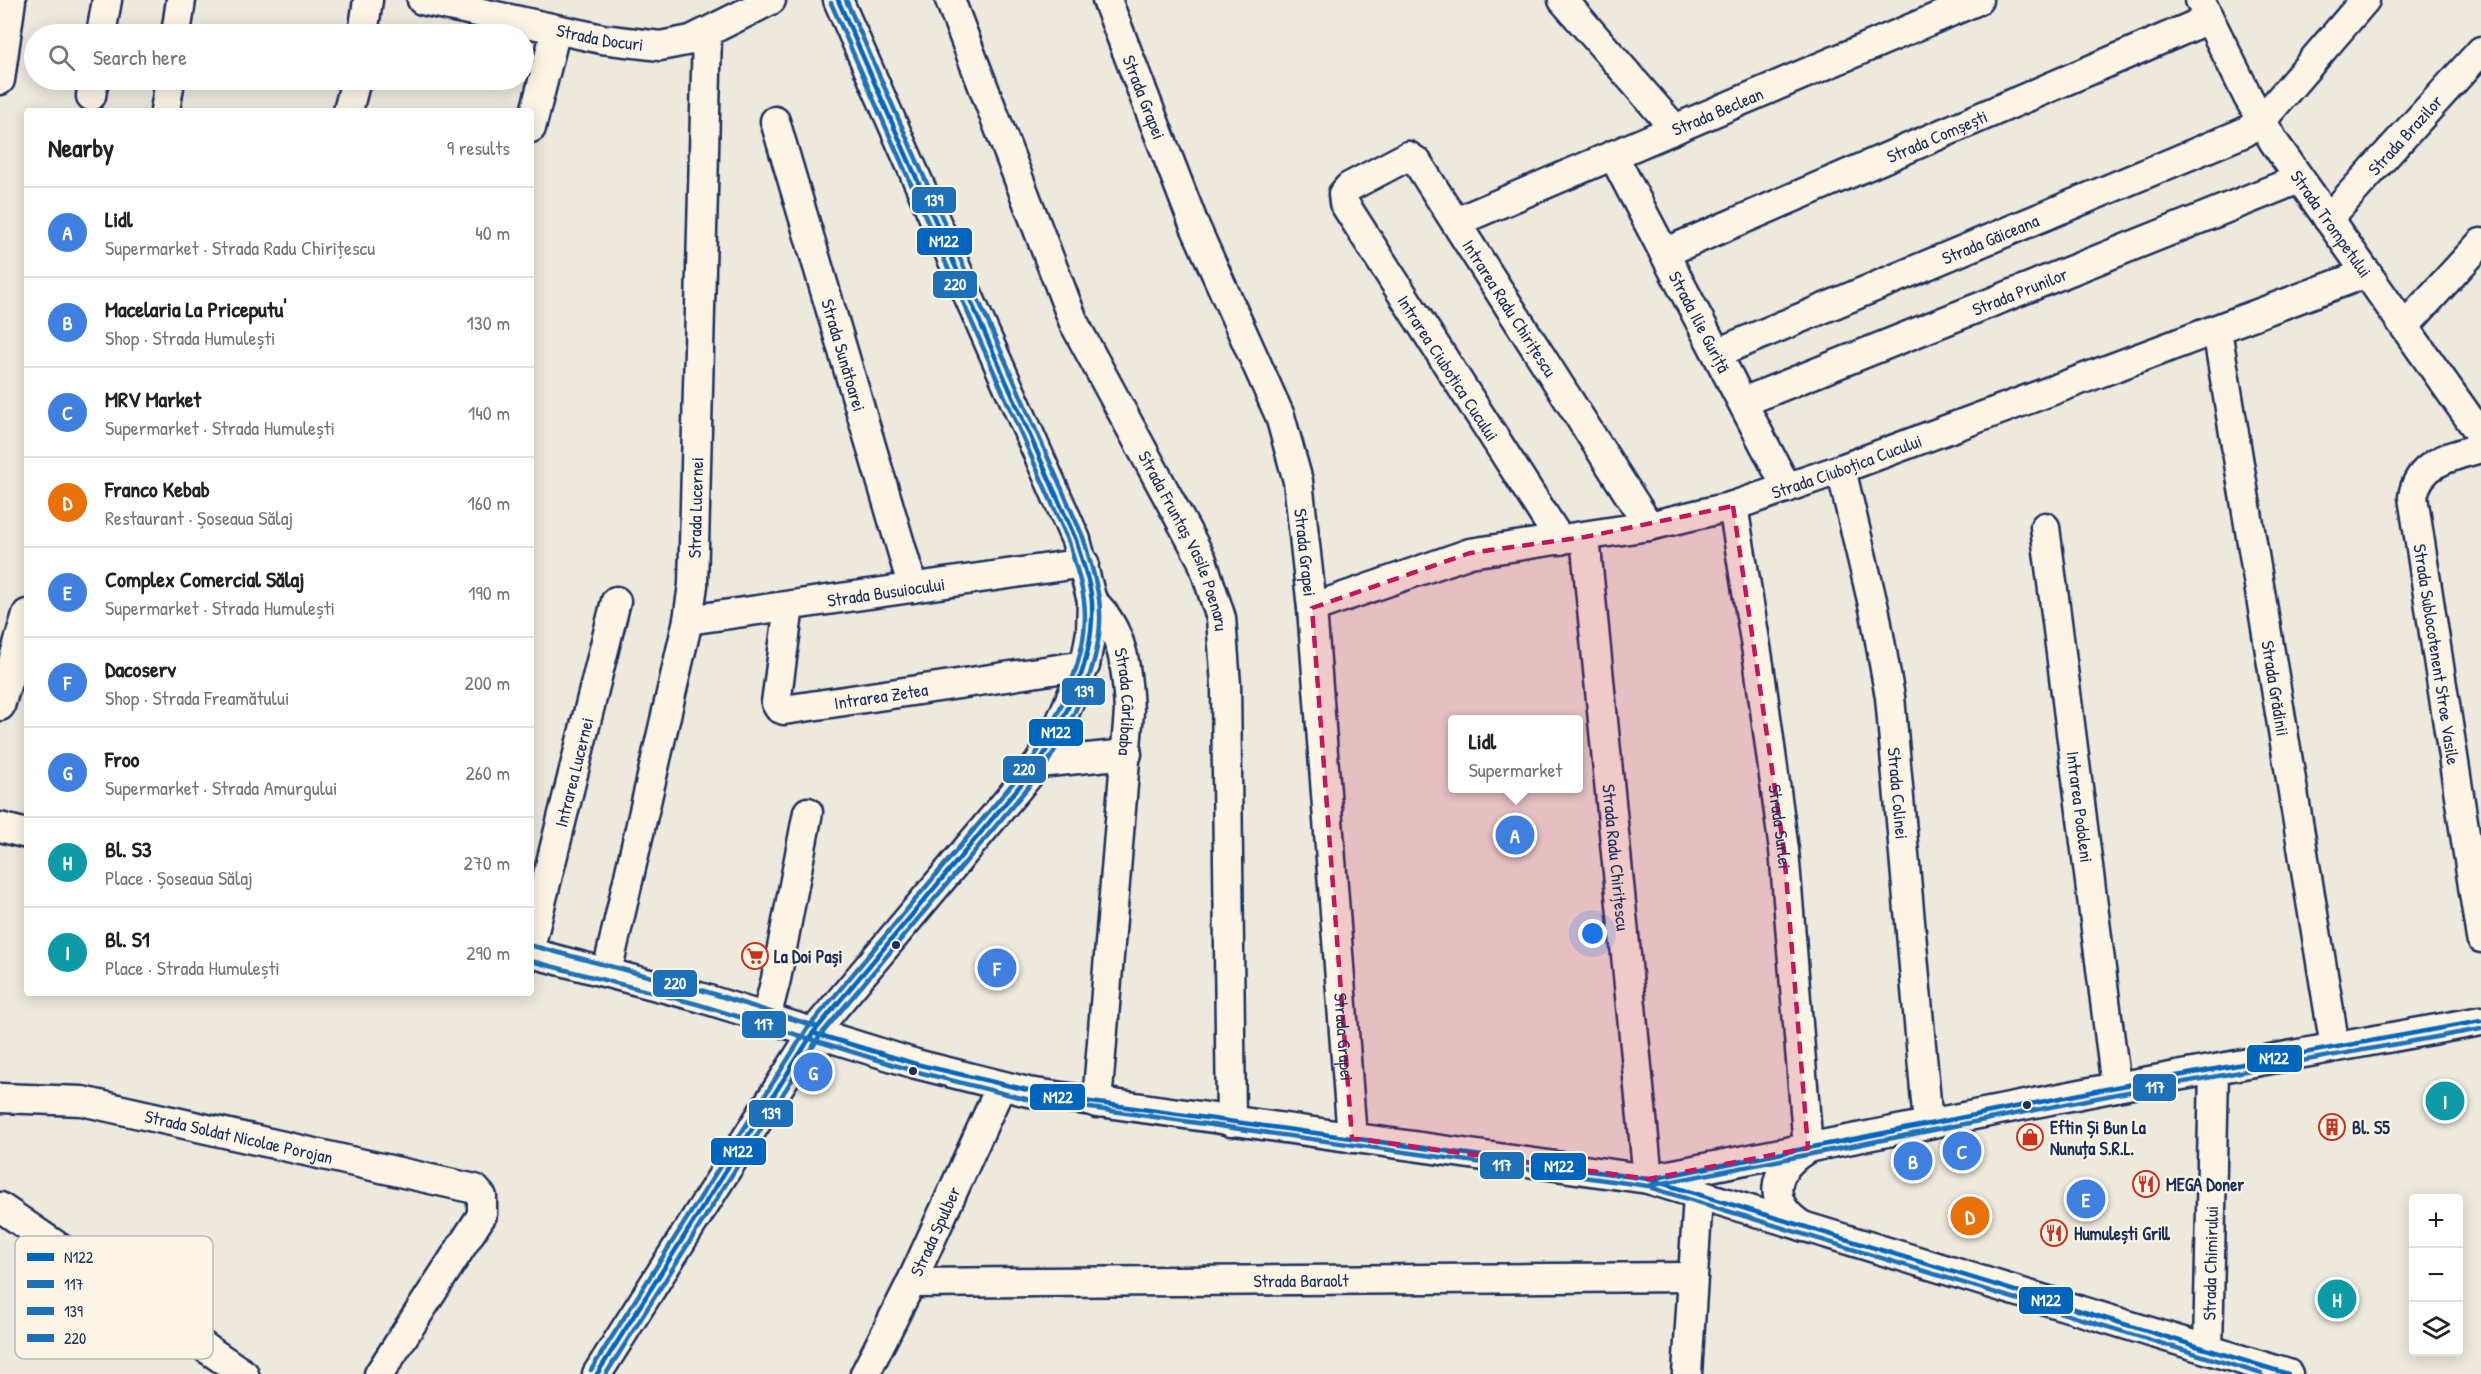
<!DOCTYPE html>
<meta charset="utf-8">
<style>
body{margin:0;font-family:"Patrick Hand",sans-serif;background:#f2f2f2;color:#222}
.controls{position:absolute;right:18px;bottom:18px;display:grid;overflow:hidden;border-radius:6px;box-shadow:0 3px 15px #0003}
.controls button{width:54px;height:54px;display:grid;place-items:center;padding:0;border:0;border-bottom:2px solid #e0e0e0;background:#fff;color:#222;font:30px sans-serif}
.you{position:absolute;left:1593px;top:934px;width:21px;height:21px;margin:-15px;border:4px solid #fff;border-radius:50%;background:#1a73e8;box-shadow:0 0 0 9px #1a73e833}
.badge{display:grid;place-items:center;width:39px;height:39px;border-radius:50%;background:#7c3aed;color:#fff;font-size:20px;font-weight:700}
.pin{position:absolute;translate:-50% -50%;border:3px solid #fff;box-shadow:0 2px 6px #0006}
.popup{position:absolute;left:1448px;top:715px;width:135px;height:78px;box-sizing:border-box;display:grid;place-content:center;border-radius:6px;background:#fff;filter:drop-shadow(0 2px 4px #0005);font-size:20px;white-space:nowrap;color:#767676}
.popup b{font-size:22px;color:#222}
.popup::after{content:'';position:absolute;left:50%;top:100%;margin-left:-12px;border:12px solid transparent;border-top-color:#fff}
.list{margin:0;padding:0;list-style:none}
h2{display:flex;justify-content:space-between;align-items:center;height:78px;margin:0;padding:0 24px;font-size:26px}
h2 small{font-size:20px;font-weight:400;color:#767676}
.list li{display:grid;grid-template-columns:39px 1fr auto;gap:18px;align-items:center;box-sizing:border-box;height:90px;padding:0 24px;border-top:2px solid #e0e0e0}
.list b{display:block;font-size:22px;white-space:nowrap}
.list p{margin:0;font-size:20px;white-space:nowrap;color:#767676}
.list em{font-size:20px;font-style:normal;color:#767676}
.icon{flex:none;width:33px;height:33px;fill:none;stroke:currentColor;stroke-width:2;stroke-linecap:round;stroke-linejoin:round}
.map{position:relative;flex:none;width:2481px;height:1374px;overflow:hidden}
.search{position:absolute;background:#fff;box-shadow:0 3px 15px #0003;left:24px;top:24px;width:510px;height:66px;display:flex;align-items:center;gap:15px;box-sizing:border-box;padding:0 21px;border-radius:33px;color:#767676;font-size:22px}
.panel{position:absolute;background:#fff;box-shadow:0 3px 15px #0003;left:24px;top:108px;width:510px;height:888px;border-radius:6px}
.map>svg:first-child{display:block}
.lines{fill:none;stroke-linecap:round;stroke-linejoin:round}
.minor-casing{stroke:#1b2f5e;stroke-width:33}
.minor{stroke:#fcf5e5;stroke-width:28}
.bus-1-casing{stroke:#fcf5e5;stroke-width:9}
.bus-2-casing{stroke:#fcf5e5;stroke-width:9}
.bus-3-casing{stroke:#fcf5e5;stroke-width:9}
.bus-4-casing{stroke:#fcf5e5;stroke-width:9}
.bus-1{stroke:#0065bd;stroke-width:4.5}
.bus-2{stroke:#1d71b8;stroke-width:4.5}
.bus-3{stroke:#1d71b8;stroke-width:4.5}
.bus-4{stroke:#1d71b8;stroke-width:4.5}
.marked{fill:#c2185b;fill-opacity:0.2;stroke:#c2185b;stroke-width:4.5;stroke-dasharray:12 8;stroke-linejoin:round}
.bus-dot{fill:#1b2f5e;stroke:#fcf5e5;stroke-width:2}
.labels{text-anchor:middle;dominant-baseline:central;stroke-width:4.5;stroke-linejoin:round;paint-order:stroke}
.street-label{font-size:18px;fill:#1b2f5e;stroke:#fcf5e5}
.poi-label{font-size:18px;font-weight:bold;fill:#1b2f5e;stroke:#fcf5e5;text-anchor:start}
.key{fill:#fcf5e5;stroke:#b8babc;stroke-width:1.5}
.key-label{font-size:16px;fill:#1b2f5e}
.line-badge{stroke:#fcf5e5;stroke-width:2}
.badge-label{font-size:16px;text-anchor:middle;font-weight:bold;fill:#fff}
</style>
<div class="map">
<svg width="2481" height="1374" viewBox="0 0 2481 1374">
<rect width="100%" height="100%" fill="#eee9dd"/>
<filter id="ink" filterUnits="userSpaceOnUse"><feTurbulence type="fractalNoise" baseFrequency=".0167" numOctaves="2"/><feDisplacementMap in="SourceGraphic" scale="12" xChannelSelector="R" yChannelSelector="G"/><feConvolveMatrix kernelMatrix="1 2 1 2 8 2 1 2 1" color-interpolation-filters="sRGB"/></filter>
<g filter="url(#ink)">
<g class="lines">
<defs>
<g id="minor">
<path id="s1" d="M422,0L602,39L660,46L691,40L771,0"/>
<path id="s2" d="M950,0L1074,323L1202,560L1221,618L1226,685L1231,1122"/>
<path id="s3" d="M1107,0L1193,222L1280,416L1298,481L1312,608L1352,1138"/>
<polyline points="1563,0 1675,129"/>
<path id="s4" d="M2200,0L2248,97L2274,142L2481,435"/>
<polyline points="101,34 107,0"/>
<polyline points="176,34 181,0"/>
<polyline points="363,34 368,0"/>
<polyline points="0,80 11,0"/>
<polyline points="91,96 94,80"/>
<polyline points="165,111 170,80"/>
<polyline points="348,111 356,80"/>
<path id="s5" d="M775,121L913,588"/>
<polyline points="531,128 556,30"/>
<path id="s6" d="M1613,155L1787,488"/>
<path id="s7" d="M2328,219L2481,51"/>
<path id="s8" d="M1456,222L1978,0"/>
<path id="s9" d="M1664,253L2209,19"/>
<polyline points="2405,326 2481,243"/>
<path id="s10" d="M2217,330L2335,1047"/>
<path id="s11" d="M1717,353L2245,132L2261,121L2365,0"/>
<path id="s12" d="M1743,402L2299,179"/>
<path id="s13" d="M2481,448C2452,456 2418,462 2413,497L2481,938"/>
<path id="s14" d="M1841,469L1875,613L1890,697L1928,1124"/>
<path id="s15" d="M1733,506L1759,665L1784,850L1808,1148"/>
<path id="s16" d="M2045,527L2116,1087"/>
<path id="s17" d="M1585,537L1648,1179"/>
<path id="s18" d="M1560,540L1344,203L1343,194L1349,187L1408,156L1417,162L1649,526"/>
<path id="s19" d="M1092,601C1124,630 1127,670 1129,711L1097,1103"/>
<path id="s20" d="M789,606L776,703L779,708L784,710L1085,665"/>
<path id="s21" d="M1312,608L1470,553L1649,526L1733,506L1841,469L2367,273"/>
<path id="s22" d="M688,620L1084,563"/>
<polyline points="0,706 27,614"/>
<polyline points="1039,763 1127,754"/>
<polyline points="0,827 27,834"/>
<path id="s23" d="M531,943L616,601"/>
<polyline points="531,953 699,997 916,1064 1028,1092 1648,1179 2288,1374"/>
<path id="s24" d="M607,972L688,620L693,585L707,33"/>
<polyline points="766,1018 776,979 808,812"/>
<path id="s25" d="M0,1098L82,1101L475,1189L482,1197V1215L379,1374"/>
<polyline points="1649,1179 2116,1087 2481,1021"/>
<polyline points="0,1207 244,1374"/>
<path d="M1804,1227C1765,1203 1771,1170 1808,1148"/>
<path id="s26" d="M911,1283L1692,1277"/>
<path id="s27" d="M2208,1349L2214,1070"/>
<polyline points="597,1374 813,1033 1039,763 1054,737 1085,665 1091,632 1092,601 1076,540 838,0"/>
<path id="s28" d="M865,1374L911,1283L1001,1086"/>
<polyline points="1687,1374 1698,1196"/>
</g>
</defs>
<use href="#minor" class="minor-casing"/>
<use href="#minor" class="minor"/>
<defs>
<g id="bus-1">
<polyline points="813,1033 916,1064 1062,1098 1648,1179 2288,1374"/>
<polyline points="1656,1178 2116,1087 2481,1021"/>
<path d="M597,1374L813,1033L1039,763C1067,715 1095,659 1092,603C1091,582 1081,560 1076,540L838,0"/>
</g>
<g id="bus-2">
<polyline points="531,961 697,1004 914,1071 1026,1099 1648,1186 2117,1094 2481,1029"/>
<polyline points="1652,1188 2262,1374"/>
</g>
<path id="bus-3" d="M606,1374L819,1037L1045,767C1073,720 1107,656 1099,599C1096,579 1089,557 1083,537L846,0"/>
<g id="bus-4">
<polyline points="533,946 701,990 815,1026"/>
<path d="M591,1370L807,1029L1033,759C1059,714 1091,655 1084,601C1082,582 1074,562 1069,542L831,3"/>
</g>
</defs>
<use href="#bus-1" class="bus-1-casing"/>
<use href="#bus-2" class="bus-2-casing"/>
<use href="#bus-3" class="bus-3-casing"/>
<use href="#bus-4" class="bus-4-casing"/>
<use href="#bus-1" class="bus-1"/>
<use href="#bus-2" class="bus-2"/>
<use href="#bus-3" class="bus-3"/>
<use href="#bus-4" class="bus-4"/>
</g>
</g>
<path class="marked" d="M1733,506L1784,850L1808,1148L1648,1179L1352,1138L1312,608L1470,553L1585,537Z"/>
<defs>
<symbol id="supermarket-ring" viewBox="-11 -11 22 22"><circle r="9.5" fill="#fcf5e5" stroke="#c8321e" stroke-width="1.5"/><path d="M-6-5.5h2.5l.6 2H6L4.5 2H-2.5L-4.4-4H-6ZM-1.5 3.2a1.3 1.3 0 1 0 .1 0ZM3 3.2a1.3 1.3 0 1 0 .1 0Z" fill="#c8321e"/></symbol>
<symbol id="building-ring" viewBox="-11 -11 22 22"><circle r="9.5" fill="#fcf5e5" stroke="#c8321e" stroke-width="1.5"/><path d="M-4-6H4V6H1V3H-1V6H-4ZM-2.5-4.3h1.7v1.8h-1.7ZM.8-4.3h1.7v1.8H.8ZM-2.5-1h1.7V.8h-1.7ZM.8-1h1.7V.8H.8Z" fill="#c8321e"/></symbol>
<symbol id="shop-ring" viewBox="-11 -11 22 22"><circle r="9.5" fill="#fcf5e5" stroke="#c8321e" stroke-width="1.5"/><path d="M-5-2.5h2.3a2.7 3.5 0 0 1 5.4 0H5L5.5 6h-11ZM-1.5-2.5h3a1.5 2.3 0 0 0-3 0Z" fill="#c8321e"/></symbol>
<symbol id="restaurant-ring" viewBox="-11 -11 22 22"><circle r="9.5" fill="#fcf5e5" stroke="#c8321e" stroke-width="1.5"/><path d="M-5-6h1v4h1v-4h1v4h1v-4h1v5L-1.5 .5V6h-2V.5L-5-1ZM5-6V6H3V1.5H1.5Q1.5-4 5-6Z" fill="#c8321e"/></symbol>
</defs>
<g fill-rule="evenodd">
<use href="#supermarket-ring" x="740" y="941" width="30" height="30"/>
<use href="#building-ring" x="2317" y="1112" width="30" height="30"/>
<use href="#shop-ring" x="2015" y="1122" width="30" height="30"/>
<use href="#restaurant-ring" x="2131" y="1169" width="30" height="30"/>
<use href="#restaurant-ring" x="2039" y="1218" width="30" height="30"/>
</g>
<g class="bus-dot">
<circle cx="896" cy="945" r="5"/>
<circle cx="913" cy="1071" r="5"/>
<circle cx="2027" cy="1105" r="5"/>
</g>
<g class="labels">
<g class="street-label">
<text stroke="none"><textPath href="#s1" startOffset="182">Strada Docuri</textPath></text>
<text stroke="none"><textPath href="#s3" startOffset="104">Strada Grapei</textPath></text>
<text stroke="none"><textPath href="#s8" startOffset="284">Strada Beclean</textPath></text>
<text stroke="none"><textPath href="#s7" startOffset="114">Strada Brazilor</textPath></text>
<text stroke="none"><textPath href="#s9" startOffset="297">Strada Comșești</textPath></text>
<text stroke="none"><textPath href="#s4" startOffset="260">Strada Trompetului</textPath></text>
<text stroke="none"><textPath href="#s11" startOffset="296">Strada Găiceana</textPath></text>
<text stroke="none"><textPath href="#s12" startOffset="298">Strada Prunilor</textPath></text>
<text stroke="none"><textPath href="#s18" startOffset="669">Intrarea Radu Chirițescu</textPath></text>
<text stroke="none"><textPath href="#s6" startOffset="188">Strada Ilie Guriță</textPath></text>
<text stroke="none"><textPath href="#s5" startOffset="244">Strada Sunătoarei</textPath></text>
<text transform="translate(1448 368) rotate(57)">Intrarea Ciuboțica Cucului</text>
<text stroke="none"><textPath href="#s21" startOffset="555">Strada Ciuboțica Cucului</textPath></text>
<text stroke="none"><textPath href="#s24" startOffset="474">Strada Lucernei</textPath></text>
<text stroke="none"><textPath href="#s2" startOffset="591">Strada Fruntaș Vasile Poenaru</textPath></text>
<text stroke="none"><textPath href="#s3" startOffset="590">Strada Grapei</textPath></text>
<text stroke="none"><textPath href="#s22" startOffset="200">Strada Busuiocului</textPath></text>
<text stroke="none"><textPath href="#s13" startOffset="249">Strada Sublocotenent Stroe Vasile</textPath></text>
<text stroke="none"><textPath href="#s10" startOffset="363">Strada Grădinii</textPath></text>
<text stroke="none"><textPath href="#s20" startOffset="207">Intrarea Zetea</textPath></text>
<text stroke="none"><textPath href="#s19" startOffset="110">Strada Cârlibaba</textPath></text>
<text stroke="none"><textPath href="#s23" startOffset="176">Intrarea Lucernei</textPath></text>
<text stroke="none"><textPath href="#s14" startOffset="330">Strada Colinei</textPath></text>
<text stroke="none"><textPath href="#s16" startOffset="282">Intrarea Podoleni</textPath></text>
<text stroke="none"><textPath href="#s15" startOffset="324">Strada Surlei</textPath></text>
<text stroke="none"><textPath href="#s17" startOffset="322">Strada Radu Chirițescu</textPath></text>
<text stroke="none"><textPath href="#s3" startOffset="1076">Strada Grapei</textPath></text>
<text stroke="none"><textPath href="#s25" startOffset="243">Strada Soldat Nicolae Porojan</textPath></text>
<text stroke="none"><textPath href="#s28" startOffset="159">Strada Spulber</textPath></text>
<text stroke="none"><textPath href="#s27" startOffset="86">Strada Chimirului</textPath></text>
<text stroke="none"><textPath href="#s26" startOffset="390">Strada Baraolt</textPath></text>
</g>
<g class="poi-label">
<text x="774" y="956">La Doi Pași</text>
<text x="2050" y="1127">Eftin Și Bun La<tspan x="2050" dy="21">Nunuța S.R.L.</tspan></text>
<text x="2352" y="1127">Bl. S5</text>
<text x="2166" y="1184">MEGA Doner</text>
<text x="2074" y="1233">Humulești Grill</text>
</g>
</g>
<rect x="15" y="1236" width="198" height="123" rx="9" class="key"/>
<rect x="27" y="1253" width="27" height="8" fill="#0065bd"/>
<rect x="27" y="1280" width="27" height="8" fill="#1d71b8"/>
<rect x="27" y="1307" width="27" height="8" fill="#1d71b8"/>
<rect x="27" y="1334" width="27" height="8" fill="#1d71b8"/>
<g class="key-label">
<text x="64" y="1263">N122</text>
<text x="64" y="1290">117</text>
<text x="64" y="1317">139</text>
<text x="64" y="1344">220</text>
</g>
<g class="line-badge">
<rect x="911" y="186" width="46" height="28" rx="6" fill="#1d71b8"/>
<rect x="916" y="227" width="57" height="29" rx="6" fill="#0065bd"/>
<rect x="932" y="270" width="46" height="29" rx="6" fill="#1d71b8"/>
<rect x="1061" y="677" width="45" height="29" rx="6" fill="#1d71b8"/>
<rect x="1028" y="718" width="56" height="29" rx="6" fill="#0065bd"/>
<rect x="1002" y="755" width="45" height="29" rx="6" fill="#1d71b8"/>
<rect x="652" y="969" width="46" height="29" rx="6" fill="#1d71b8"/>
<rect x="741" y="1010" width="46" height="29" rx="6" fill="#1d71b8"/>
<rect x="2246" y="1044" width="57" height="29" rx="6" fill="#0065bd"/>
<rect x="2132" y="1073" width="45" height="29" rx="6" fill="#1d71b8"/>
<rect x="1029" y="1083" width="57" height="28" rx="6" fill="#0065bd"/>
<rect x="748" y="1099" width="46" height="29" rx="6" fill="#1d71b8"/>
<rect x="710" y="1137" width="57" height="29" rx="6" fill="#0065bd"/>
<rect x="1479" y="1151" width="46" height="29" rx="6" fill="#1d71b8"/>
<rect x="1530" y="1152" width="57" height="29" rx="6" fill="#0065bd"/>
<rect x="2018" y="1286" width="56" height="29" rx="6" fill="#0065bd"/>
</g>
<g class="badge-label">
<text x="934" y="206">139</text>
<text x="944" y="247">N122</text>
<text x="955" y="290">220</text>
<text x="1084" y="697">139</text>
<text x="1056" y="738">N122</text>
<text x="1024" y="775">220</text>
<text x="675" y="989">220</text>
<text x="764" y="1030">117</text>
<text x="2274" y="1064">N122</text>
<text x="2155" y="1093">117</text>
<text x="1058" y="1103">N122</text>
<text x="771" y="1119">139</text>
<text x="738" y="1157">N122</text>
<text x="1502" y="1171">117</text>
<text x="1559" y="1172">N122</text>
<text x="2046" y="1306">N122</text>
</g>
</svg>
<div class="controls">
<button>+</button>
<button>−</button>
<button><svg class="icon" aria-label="layers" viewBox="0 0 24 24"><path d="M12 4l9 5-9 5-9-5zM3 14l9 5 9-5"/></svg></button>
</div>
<div class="you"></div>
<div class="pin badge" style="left:1515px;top:835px;background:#3f7fe0">A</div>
<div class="popup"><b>Lidl</b>Supermarket</div>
<div class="pin badge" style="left:1913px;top:1161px;background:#3f7fe0">B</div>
<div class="pin badge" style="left:1962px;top:1151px;background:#3f7fe0">C</div>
<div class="pin badge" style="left:1970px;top:1216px;background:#e8710a">D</div>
<div class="pin badge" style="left:2086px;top:1199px;background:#3f7fe0">E</div>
<div class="pin badge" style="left:997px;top:968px;background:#3f7fe0">F</div>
<div class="pin badge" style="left:813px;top:1072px;background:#3f7fe0">G</div>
<div class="pin badge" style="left:2337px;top:1299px;background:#0f9aa8">H</div>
<div class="pin badge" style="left:2445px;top:1101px;background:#0f9aa8">I</div>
<div class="search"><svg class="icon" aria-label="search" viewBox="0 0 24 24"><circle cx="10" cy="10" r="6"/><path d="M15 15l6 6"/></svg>Search here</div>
<section class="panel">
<h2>Nearby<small>9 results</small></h2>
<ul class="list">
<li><span class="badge" style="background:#3f7fe0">A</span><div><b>Lidl</b><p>Supermarket · Strada Radu Chirițescu</p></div><em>40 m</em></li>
<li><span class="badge" style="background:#3f7fe0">B</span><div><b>Macelaria La Priceputu'</b><p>Shop · Strada Humulești</p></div><em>130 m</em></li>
<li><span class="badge" style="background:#3f7fe0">C</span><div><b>MRV Market</b><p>Supermarket · Strada Humulești</p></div><em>140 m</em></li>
<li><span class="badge" style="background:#e8710a">D</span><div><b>Franco Kebab</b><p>Restaurant · Șoseaua Sălaj</p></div><em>160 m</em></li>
<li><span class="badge" style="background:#3f7fe0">E</span><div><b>Complex Comercial Sălaj</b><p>Supermarket · Strada Humulești</p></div><em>190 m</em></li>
<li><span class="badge" style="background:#3f7fe0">F</span><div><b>Dacoserv</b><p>Shop · Strada Freamătului</p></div><em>200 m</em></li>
<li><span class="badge" style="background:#3f7fe0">G</span><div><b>Froo</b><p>Supermarket · Strada Amurgului</p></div><em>260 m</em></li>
<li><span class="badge" style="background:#0f9aa8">H</span><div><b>Bl. S3</b><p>Place · Șoseaua Sălaj</p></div><em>270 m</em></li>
<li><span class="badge" style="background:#0f9aa8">I</span><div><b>Bl. S1</b><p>Place · Strada Humulești</p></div><em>290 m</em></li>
</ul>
</section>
</div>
